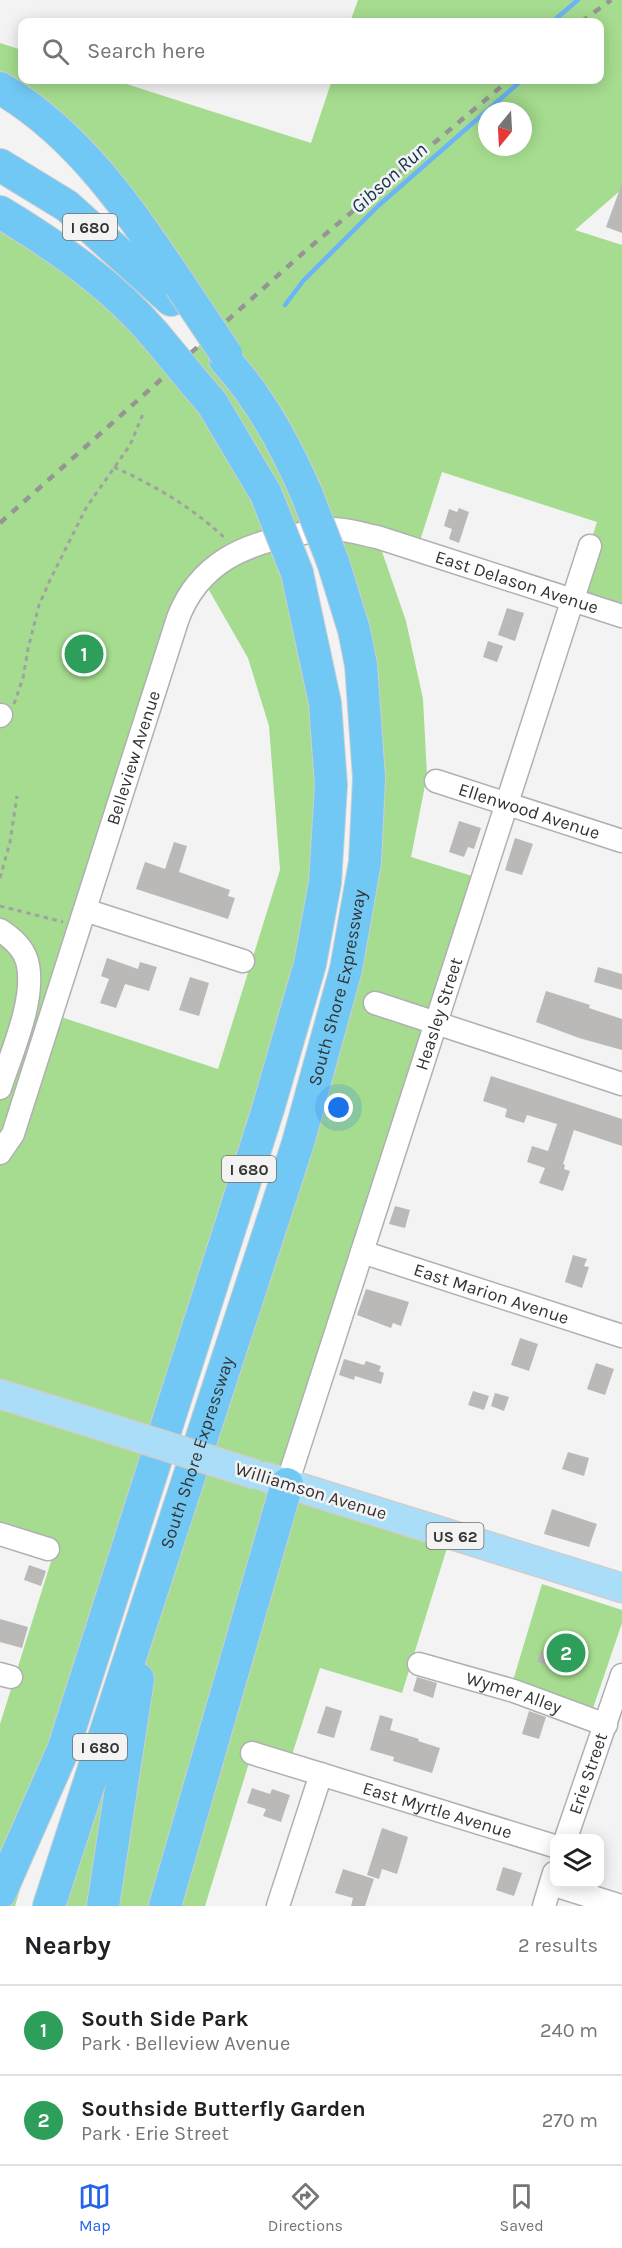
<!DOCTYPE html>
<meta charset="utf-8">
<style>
body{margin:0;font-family:Karla,sans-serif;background:#f2f2f2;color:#202124}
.controls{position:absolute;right:18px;bottom:18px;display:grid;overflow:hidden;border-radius:12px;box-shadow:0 3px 15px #0003}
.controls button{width:54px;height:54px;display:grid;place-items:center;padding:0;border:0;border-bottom:2px solid #e0e0e0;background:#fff;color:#202124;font:30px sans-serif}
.compass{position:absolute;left:478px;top:102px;width:54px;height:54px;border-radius:50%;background:#fff;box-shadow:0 3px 15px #0003;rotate:198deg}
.you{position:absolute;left:339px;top:1108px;width:21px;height:21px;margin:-15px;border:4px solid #fff;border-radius:50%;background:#1a73e8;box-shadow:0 0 0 9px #1a73e833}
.badge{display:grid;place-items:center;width:39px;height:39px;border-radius:50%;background:#2563eb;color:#fff;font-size:20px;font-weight:700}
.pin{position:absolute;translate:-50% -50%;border:3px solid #fff;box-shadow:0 2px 6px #0006}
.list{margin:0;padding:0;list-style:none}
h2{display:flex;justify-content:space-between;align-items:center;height:78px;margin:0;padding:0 24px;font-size:26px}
h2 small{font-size:20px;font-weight:400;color:#757577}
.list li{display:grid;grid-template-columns:39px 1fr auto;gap:18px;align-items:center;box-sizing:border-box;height:90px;padding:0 24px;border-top:2px solid #e0e0e0}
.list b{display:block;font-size:22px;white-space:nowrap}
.list p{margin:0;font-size:20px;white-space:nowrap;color:#757577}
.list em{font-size:20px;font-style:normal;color:#757577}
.icon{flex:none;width:33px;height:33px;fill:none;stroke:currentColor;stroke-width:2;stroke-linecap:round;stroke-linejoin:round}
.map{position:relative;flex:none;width:622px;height:1906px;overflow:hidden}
.search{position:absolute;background:#fff;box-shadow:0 3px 15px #0003;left:18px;right:18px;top:18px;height:66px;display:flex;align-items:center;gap:15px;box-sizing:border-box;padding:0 21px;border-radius:12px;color:#757577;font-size:22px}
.sheet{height:258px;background:#fff}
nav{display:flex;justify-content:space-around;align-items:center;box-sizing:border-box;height:84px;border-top:2px solid #e0e0e0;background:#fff;font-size:16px;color:#757577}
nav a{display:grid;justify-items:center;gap:3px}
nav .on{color:#2563eb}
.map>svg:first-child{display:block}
.green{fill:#a5dc8f;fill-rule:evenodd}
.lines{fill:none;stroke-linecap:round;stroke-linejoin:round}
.stream{stroke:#6bb4f8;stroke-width:4.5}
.building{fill:#bab9b8}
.minor-casing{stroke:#b0b0b2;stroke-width:25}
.major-casing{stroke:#cececf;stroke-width:31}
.highway-casing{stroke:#cececf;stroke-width:34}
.path{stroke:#a1a1a2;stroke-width:3;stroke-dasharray:4.5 4.5;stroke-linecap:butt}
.minor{stroke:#fff;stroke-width:22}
.major{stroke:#aadef8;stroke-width:28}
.highway{stroke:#72c8f4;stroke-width:32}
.rail{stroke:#959596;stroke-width:4.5;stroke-dasharray:8 8;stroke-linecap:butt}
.major-bridge-casing{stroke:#cececf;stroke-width:31;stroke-linecap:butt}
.highway-bridge-casing{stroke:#cececf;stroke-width:34;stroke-linecap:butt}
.major-bridge{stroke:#aadef8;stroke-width:28}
.highway-bridge{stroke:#72c8f4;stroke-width:32}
.labels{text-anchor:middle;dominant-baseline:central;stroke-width:5;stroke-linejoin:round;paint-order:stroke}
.shield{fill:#f3f3f4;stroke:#6d6d6e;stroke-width:1.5}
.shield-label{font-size:16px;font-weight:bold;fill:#343435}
.street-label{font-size:18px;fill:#343435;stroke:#f3f3f4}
.water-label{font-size:20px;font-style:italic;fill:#14334e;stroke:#f3f3f4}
</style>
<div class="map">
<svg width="622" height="1906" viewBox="0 0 622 1906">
<rect width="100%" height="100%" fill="#f3f3f4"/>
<g class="green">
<path d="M358,0H622V189L575,230L622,245V616L572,600L597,522L442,472L417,550L377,537L406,621L423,699L427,775L411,857L482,879L287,1484L451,1535L402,1693L320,1668L289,1764L252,1753L205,1906H49L298,1143L369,778L321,531L282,537L319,671L325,883L15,1906H0V1724L54,1552L0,1534V212L179,364L213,333L180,285L0,88V43L22,50V80H114L311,143L332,80H600V22H350ZM487,111H523V147H487ZM202,578L248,658L269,726L280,870L218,1069L52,1014Z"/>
<polygon points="542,1584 622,1610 622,1623 591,1714 512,1684"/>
</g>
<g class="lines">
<g class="stream">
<polyline points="552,22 578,0"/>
<polyline points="285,305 303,281 378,206 522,80"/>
</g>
</g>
<g class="building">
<polygon points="621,186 622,186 622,233 606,227"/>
<polygon points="459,508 469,512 459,543 449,539 452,529 444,526 449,509 457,512"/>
<polygon points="507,608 524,613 515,641 498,635"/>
<polygon points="488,641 503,646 497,662 483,657"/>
<polygon points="459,821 481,828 474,849 468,847 464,857 449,852"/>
<polygon points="515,838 533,844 522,875 505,870"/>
<polygon points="174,842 187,846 179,872 230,890 228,896 235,898 228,919 136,889 145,862 165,869"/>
<polygon points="107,958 138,969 140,962 157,967 149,991 125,984 116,1008 100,1003 109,979 101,976"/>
<polygon points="598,967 622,974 622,990 594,982"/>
<polygon points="190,977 209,983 199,1016 179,1010"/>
<polygon points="546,991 590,1005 589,1008 622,1019 622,1050 579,1038 536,1022"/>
<polygon points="491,1076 622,1119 622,1146 574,1130 563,1164 565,1165 564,1169 570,1171 563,1191 539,1183 545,1168 527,1162 532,1146 548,1151 557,1124 527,1115 524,1123 505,1117 507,1109 483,1101"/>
<polygon points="395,1206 410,1210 405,1228 389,1224"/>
<polygon points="573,1255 587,1259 584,1266 589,1267 582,1288 565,1282"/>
<polygon points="366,1289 409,1302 401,1326 393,1323 391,1328 357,1315"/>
<polygon points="520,1338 538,1344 529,1371 511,1365"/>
<polygon points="344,1359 364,1365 366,1361 381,1366 379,1371 384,1373 381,1384 355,1376 354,1380 339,1375"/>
<polygon points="596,1363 614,1369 605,1395 587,1389"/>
<polygon points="473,1391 489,1396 484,1410 468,1405"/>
<polygon points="495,1393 509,1397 504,1411 491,1406"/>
<polygon points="568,1452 589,1458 584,1476 562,1469"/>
<polygon points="552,1509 597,1524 589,1547 544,1534"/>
<polygon points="29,1565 46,1571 41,1586 24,1580"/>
<polygon points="0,1619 28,1627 22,1648 0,1642"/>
<polygon points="542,1650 554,1655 549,1666 537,1662"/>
<polygon points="417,1677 437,1683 433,1698 413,1691"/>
<polygon points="326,1706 342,1711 334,1738 317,1733"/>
<polygon points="529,1711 546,1717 539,1739 522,1734"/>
<polygon points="380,1715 393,1719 390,1730 419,1739 418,1741 440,1748 432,1773 393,1761 394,1757 370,1750"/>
<polygon points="252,1788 270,1794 272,1789 290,1795 281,1822 263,1816 266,1809 247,1803"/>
<polygon points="382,1828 408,1837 397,1874 382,1869 379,1879 367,1875"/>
<polygon points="503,1867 522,1873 514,1896 496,1890"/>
<polygon points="343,1869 374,1879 365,1906 351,1906 353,1898 335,1893"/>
</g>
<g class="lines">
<defs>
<g id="minor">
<polyline points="0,716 1,715"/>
<path id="s1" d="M436,781L622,841"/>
<polyline points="85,910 243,961"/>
<path d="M0,930C12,938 23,947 27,961C37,997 11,1054 0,1088"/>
<polyline points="375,1003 622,1084"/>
<path id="s2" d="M0,1153L13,1134L178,618C199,563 245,543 300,534C310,532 321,529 331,529C347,529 362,534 377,537L622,616"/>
<path id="s3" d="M362,1252L622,1336"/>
<path id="s4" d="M287,1484L590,546"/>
<polyline points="0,1534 48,1549"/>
<path id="s5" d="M419,1664L514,1691L606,1725"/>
<polyline points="0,1674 11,1677"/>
<path id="s6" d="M252,1753L554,1846"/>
<path id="s7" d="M566,1838L622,1675"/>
<polyline points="551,1884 621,1906"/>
<polyline points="278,1906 321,1774"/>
<polyline points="544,1906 554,1873"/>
</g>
<g id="major">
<polyline points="0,1394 96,1424"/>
<polyline points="266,1477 622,1588"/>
</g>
<g id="highway">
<path d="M0,88C78,133 131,212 180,285"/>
<polyline points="0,165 67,206 171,300"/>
<path d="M0,212C56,246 113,285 155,335"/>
<path d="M225,360C261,399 286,446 307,495"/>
<polyline points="194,382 212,403 266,494"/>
<polyline points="0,1893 63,1750 268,1109 310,964 325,883 331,785 325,703 297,573"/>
<path id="s8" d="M49,1906L298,1143L346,969L365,862L369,778L361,665L354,630L333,562"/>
<polyline points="103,1906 138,1679"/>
<polyline points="165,1906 287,1484"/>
</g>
</defs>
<use href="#minor" class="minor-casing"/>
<use href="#major" class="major-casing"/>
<use href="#highway" class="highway-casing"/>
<g class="path">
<path d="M114,467C156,486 193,508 227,540"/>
<polyline points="14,704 23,678 28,649 39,605 50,580 86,508 130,445 143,414"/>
<polyline points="0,878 10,842 17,796"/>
<polyline points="0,906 63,922"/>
</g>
<use href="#minor" class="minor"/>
<use href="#major" class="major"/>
<use href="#highway" class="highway"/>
<g class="rail">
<polyline points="581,22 611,0"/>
<polyline points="0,523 303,253 509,80"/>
</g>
<defs>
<polyline id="major-bridge" points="96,1424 257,1475"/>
<g id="highway-bridge">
<polyline points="180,285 226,354"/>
<polyline points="155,335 194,382"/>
<polyline points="266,494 297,573"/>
<polyline points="307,495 333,562"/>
</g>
</defs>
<use href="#major-bridge" class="major-bridge-casing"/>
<use href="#highway-bridge" class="highway-bridge-casing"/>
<use href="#major-bridge" class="major-bridge"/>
<use href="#highway-bridge" class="highway-bridge"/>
</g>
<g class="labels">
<g class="shield">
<rect x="63" y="214" width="54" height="26" rx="4.5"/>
<rect x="222" y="1156" width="54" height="26" rx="4.5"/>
<rect x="426.5" y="1523" width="57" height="26" rx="4.5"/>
<rect x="73" y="1734" width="54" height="26" rx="4.5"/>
</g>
<g class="shield-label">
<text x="90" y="227">I 680</text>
<text x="249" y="1169">I 680</text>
<text x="455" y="1536">US 62</text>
<text x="100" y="1747">I 680</text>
</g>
<g class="street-label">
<text stroke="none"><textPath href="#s2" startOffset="946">East Delason Avenue</textPath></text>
<text stroke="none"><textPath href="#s2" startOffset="418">Belleview Avenue</textPath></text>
<text stroke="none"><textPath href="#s1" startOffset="98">Ellenwood Avenue</textPath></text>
<text stroke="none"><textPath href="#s8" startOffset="963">South Shore Expressway</textPath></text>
<text stroke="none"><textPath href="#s4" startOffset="494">Heasley Street</textPath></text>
<text stroke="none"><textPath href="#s3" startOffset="136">East Marion Avenue</textPath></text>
<text stroke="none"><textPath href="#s8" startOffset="477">South Shore Expressway</textPath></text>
<text transform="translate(311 1491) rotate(17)">Williamson Avenue</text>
<text stroke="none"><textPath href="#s5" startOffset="99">Wymer Alley</textPath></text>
<text stroke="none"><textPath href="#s7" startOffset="68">Erie Street</textPath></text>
<text stroke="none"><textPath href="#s6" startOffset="194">East Myrtle Avenue</textPath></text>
</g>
<g class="water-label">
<text transform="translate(389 178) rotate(-42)">Gibson Run</text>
</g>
</g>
</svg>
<div class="controls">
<button><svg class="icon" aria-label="layers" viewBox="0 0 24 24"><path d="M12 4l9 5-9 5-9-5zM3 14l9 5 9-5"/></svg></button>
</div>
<svg class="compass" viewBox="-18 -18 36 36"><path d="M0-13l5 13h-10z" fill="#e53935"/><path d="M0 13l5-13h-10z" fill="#757577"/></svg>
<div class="you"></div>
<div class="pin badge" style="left:84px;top:654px;background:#2e9e5b">1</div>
<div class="pin badge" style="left:566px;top:1653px;background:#2e9e5b">2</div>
<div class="search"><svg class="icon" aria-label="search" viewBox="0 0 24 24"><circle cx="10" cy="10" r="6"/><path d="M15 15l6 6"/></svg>Search here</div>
</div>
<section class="sheet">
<h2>Nearby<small>2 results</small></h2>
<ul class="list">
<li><span class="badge" style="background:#2e9e5b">1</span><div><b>South Side Park</b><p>Park · Belleview Avenue</p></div><em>240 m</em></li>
<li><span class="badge" style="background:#2e9e5b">2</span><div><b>Southside Butterfly Garden</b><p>Park · Erie Street</p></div><em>270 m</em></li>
</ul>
</section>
<nav>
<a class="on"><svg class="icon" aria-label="map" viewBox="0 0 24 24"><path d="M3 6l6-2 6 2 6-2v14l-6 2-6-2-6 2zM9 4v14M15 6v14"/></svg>Map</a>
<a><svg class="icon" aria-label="directions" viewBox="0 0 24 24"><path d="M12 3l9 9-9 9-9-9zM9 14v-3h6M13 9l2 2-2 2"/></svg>Directions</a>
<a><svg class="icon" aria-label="saved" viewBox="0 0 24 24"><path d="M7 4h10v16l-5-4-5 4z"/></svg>Saved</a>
</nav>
